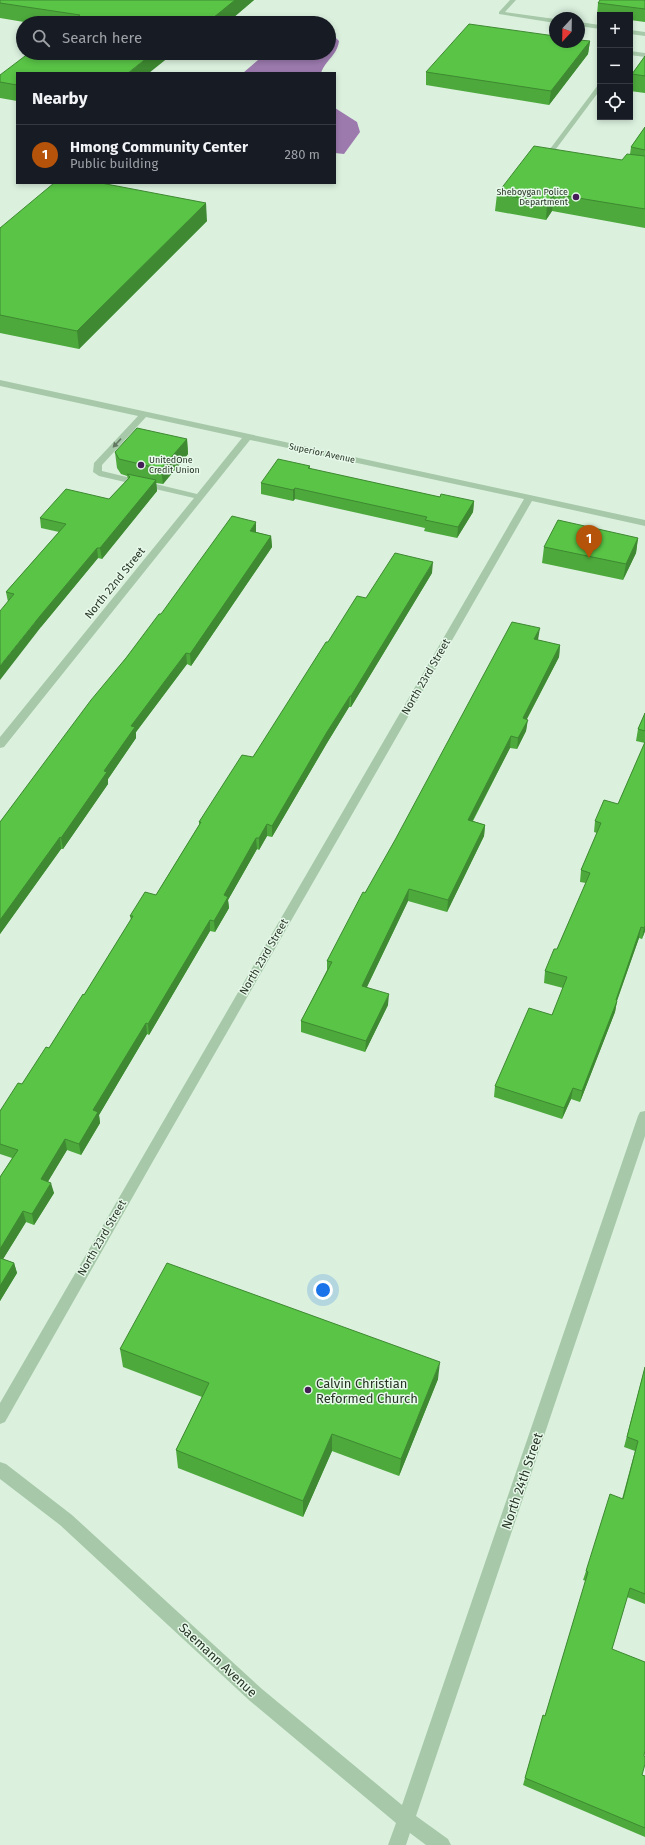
<!DOCTYPE html>
<meta charset="utf-8">
<style>
body{margin:0;font-family:"Fira Sans",sans-serif;background:#242831;color:#f1f3f6}
.controls{position:absolute;right:12px;top:12px;display:grid;overflow:hidden;border-radius:0px;box-shadow:0 2px 6px #0003}
.controls button{width:36px;height:36px;display:grid;place-items:center;padding:0;border:0;border-bottom:1px solid #363941;background:#171b24;color:#f1f3f6;font:20px sans-serif}
.compass{position:absolute;left:549px;top:12px;width:36px;height:36px;border-radius:50%;background:#171b24;box-shadow:0 2px 6px #0003;rotate:202deg}
.you{position:absolute;left:323px;top:1290px;width:14px;height:14px;margin:-10px;border:3px solid #fff;border-radius:50%;background:#1a73e8;box-shadow:0 0 0 6px #1a73e833}
.badge{display:grid;place-items:center;width:26px;height:26px;border-radius:50%;background:#b45309;color:#fff;font-size:13px;font-weight:700}
.pin{position:absolute;translate:-50% -33px;filter:drop-shadow(0 1px 2px #0008)}
.pin::after{content:'';position:absolute;top:21px;width:14px;height:12px;background:inherit;clip-path:polygon(0 0,100% 0,50% 100%)}
.list{margin:0;padding:0;list-style:none}
h2{display:flex;justify-content:space-between;align-items:center;height:52px;margin:0;padding:0 16px;font-size:17px}
h2 small{font-size:13px;font-weight:400;color:#9ea1a6}
.list li{display:grid;grid-template-columns:26px 1fr auto;gap:12px;align-items:center;box-sizing:border-box;height:60px;padding:0 16px;border-top:1px solid #363941}
.list b{display:block;font-size:15px;white-space:nowrap}
.list p{margin:0;font-size:13px;white-space:nowrap;color:#9ea1a6}
.list em{font-size:13px;font-style:normal;color:#9ea1a6}
.icon{flex:none;width:22px;height:22px;fill:none;stroke:currentColor;stroke-width:2;stroke-linecap:round;stroke-linejoin:round}
.map{position:relative;flex:none;width:645px;height:1845px;overflow:hidden}
.search{position:absolute;background:#171b24;box-shadow:0 2px 6px #0003;left:16px;top:16px;width:320px;height:44px;display:flex;align-items:center;gap:10px;box-sizing:border-box;padding:0 14px;border-radius:22px;color:#9ea1a6;font-size:15px}
.panel{position:absolute;background:#171b24;box-shadow:0 2px 6px #0003;left:16px;top:72px;width:320px;height:112px;border-radius:0px}
.map>svg:first-child{display:block}
.water{fill:#9c7aae}
.lines{fill:none;stroke-linecap:round;stroke-linejoin:round}
.minor{fill:#a7c9a9;fill-rule:evenodd}
.wall{fill:#4da93c}
.shaded-wall{fill:#3e8931}
.building{fill:#59c446;stroke:#3e8931}
.oneway{fill:#627862}
.poi-dot{fill:#441e57;stroke:#e7f9ea;stroke-width:1.5}
.labels{text-anchor:middle;dominant-baseline:central;stroke-width:3;stroke-linejoin:round;paint-order:stroke}
.far-poi-label{font-size:9px;fill:#293627;stroke:#e7f9ea;text-anchor:end}
.far-street-label{font-size:9px;fill:#293627;stroke:#e7f9ea}
.street-label{font-size:11px;fill:#293627;stroke:#e7f9ea}
.near-poi-label{font-size:13px;fill:#293627;stroke:#e7f9ea;text-anchor:start}
.near-street-label{font-size:13px;fill:#293627;stroke:#e7f9ea}
</style>
<div class="map">
<svg width="645" height="1845" viewBox="0 0 645 1845">
<rect width="100%" height="100%" fill="#dbf1de"/>
<g class="water">
<path d="M329,34L333,35L339,41C337,56 326,59 321,73H243L266,53H329Z"/>
<polygon points="335,108 357,122 360,132 344,154 335,153"/>
</g>
<g class="lines">
<g class="minor">
<polygon points="510,0 516,0 505,12 555,19 555,23 499,14 499,12"/>
<polygon points="579,22 600,25 600,29 579,26"/>
<polygon points="630,30 645,32 645,36 630,34"/>
<polygon points="630,51 645,53 645,57 630,55"/>
<polygon points="600,84 600,90 553,153 560,155 560,157 547,155 547,153 598,85"/>
<path d="M0,380L645,520V526L532,501L152,1163L5,1422L0,1424V1403L524,499L250,440L4,747L0,748V737L194,498L99,476L93,472L94,463L138,416L0,386ZM146,417L242,438L197,494L102,471V465Z"/>
<polygon points="645,1111 645,1136 416,1816 448,1839 451,1845 426,1845 410,1833 406,1845 388,1845 396,1823 250,1701 60,1525 0,1479 0,1462 6,1464 72,1515 262,1689 402,1805 638,1116 640,1112"/>
</g>
</g>
<g class="wall">
<polygon points="0,0 254,0 227,23 30,23 0,18"/>
<polygon points="645,0 645,22 630,20 630,15 597,15 598,3"/>
<polygon points="590,41 588,54 549,105 426,85 426,72"/>
<polygon points="645,56 645,93 630,91 632,74"/>
<polygon points="17,73 17,101 0,98 0,75"/>
<polygon points="645,127 645,228 552,211 546,220 495,211 497,194 622,160 630,154 631,147"/>
<polygon points="207,221 79,349 0,333 0,228"/>
<polygon points="187,439 188,454 163,484 156,483 157,491 102,559 98,558 41,627 8,602 6,592 59,532 41,528 40,518 109,499 128,479 127,476 121,474 117,468 115,452"/>
<polygon points="310,466 310,469 440,497 474,501 473,512 457,538 424,531 425,528 295,499 293,501 261,494 261,483"/>
<polygon points="256,532 271,536 272,547 191,666 187,664 136,732 136,738 108,779 108,784 63,849 61,849 0,934 0,822 126,658 161,614"/>
<polygon points="638,538 636,553 623,580 542,563 544,547"/>
<polygon points="432,573 351,707 349,707 327,743 272,837 267,836 259,850 257,849 228,900 229,908 215,932 210,931 149,1035 147,1034 99,1115 100,1123 81,1155 67,1150 48,1181 54,1193 34,1225 26,1222 3,1259 14,1263 17,1273 0,1301 0,1177 12,1158 0,1154 0,1111 22,1084 49,1048 84,995 131,920 130,916 156,895 199,825 199,822 253,757 328,642 366,598"/>
<polygon points="538,640 560,645 559,657 527,719 526,731 517,749 510,748 473,821 485,825 484,836 447,912 408,901 367,987 388,1005 365,1052 301,1032 301,1021 327,970 327,961 365,893"/>
<polygon points="645,713 645,931 642,939 639,938 617,1001 615,1012 580,1102 571,1099 562,1119 494,1097 495,1086 552,1015 563,988 544,983 545,971 557,949 586,883 580,882 581,870 597,833 594,832 595,821 618,804 645,743 636,741 638,729"/>
<polygon points="120,1349 438,1379 399,1476 332,1451 303,1517 178,1468 176,1450 202,1397 123,1367"/>
<polygon points="645,1367 645,1604 627,1597 612,1649 644,1756 642,1775 645,1776 645,1837 523,1785 543,1715 545,1716 586,1581 583,1580 586,1571 622,1499 635,1451 624,1447"/>
</g>
<g class="shaded-wall">
<polygon points="235,0 254,0 227,23 208,23 208,22"/>
<polygon points="590,41 588,54 549,105 551,91"/>
<polygon points="153,53 174,53 149,73 128,73"/>
<polygon points="554,194 552,211 546,220 547,203"/>
<polygon points="206,203 207,221 79,349 77,331"/>
<polygon points="187,439 188,454 163,484 161,469"/>
<polygon points="156,480 157,491 102,559 100,548"/>
<polygon points="295,488 295,499 293,501 293,490"/>
<polygon points="474,501 473,512 457,538 458,527"/>
<polygon points="256,522 256,533 250,531"/>
<polygon points="271,536 272,547 191,666 190,654"/>
<polygon points="638,538 636,553 623,580 626,564"/>
<polygon points="97,548 98,558 41,627 0,680 0,666 40,616"/>
<polygon points="433,562 432,573 351,707 351,696"/>
<polygon points="540,628 538,640 533,650 534,639"/>
<polygon points="560,645 559,657 521,730 523,718"/>
<polygon points="186,653 187,664 136,732 136,738 108,779 108,784 63,849 61,838 104,771 131,726"/>
<polygon points="350,696 349,707 327,743 272,837 272,826 327,732"/>
<polygon points="528,720 526,731 517,749 518,738"/>
<polygon points="511,736 510,748 467,831 468,820"/>
<polygon points="267,824 267,836 259,850 259,838"/>
<polygon points="485,825 484,836 447,912 448,900"/>
<polygon points="60,837 61,849 0,934 0,920"/>
<polygon points="256,838 257,849 228,900 229,908 215,932 214,921 224,895"/>
<polygon points="409,889 408,901 362,997 362,986"/>
<polygon points="210,920 210,931 149,1035 148,1024"/>
<polygon points="645,926 645,931 642,939 644,928"/>
<polygon points="641,927 639,938 616,1003 617,1001 615,1012 580,1102 582,1091 616,1000"/>
<polygon points="389,994 388,1005 365,1052 366,1041"/>
<polygon points="146,1023 147,1034 99,1115 100,1123 81,1155 79,1144 93,1110"/>
<polygon points="573,1088 571,1099 562,1119 564,1108"/>
<polygon points="65,1139 67,1150 43,1190 41,1179"/>
<polygon points="51,1183 54,1193 34,1225 32,1214"/>
<polygon points="23,1211 26,1222 0,1264 0,1249"/>
<polygon points="14,1263 17,1273 0,1301 0,1286"/>
<polygon points="440,1362 438,1379 399,1476 401,1459"/>
<polygon points="332,1434 332,1451 303,1517 303,1501"/>
</g>
<g class="building">
<polygon points="0,0 235,0 208,22 194,20 190,23 70,23 80,15 0,3"/>
<polygon points="600,0 645,0 645,9 598,3"/>
<polygon points="469,24 555,36 555,42 579,42 579,40 590,41 551,91 426,72"/>
<polygon points="29,53 153,53 128,73 17,73 17,85 0,82 0,75"/>
<polygon points="645,56 645,76 632,74"/>
<polygon points="645,127 645,150 631,147"/>
<polygon points="534,146 622,160 627,154 645,156 645,209 554,194 547,203 497,194"/>
<polygon points="54,183 101,183 206,203 77,331 0,315 0,228"/>
<polygon points="137,428 187,439 161,469 119,459 115,452"/>
<polygon points="278,459 310,466 308,468 440,497 441,494 474,501 458,527 425,520 427,517 295,488 293,490 261,483"/>
<polygon points="127,474 156,480 100,548 97,548 40,616 0,666 0,611 14,594 6,592 66,524 40,518 66,489 109,499 130,477"/>
<polygon points="232,516 256,522 250,531 271,536 190,654 186,653 131,726 135,727 104,771 107,772 61,838 60,837 0,920 0,822 91,700 126,658 159,614 161,614"/>
<polygon points="558,520 638,538 626,564 544,547"/>
<polygon points="395,553 433,562 351,696 350,696 327,732 272,826 267,824 259,838 256,838 224,895 228,897 214,921 210,920 148,1024 146,1023 93,1110 98,1112 79,1144 65,1139 41,1179 51,1183 32,1214 23,1211 0,1249 0,1177 18,1150 0,1144 0,1111 18,1083 22,1084 46,1047 49,1048 83,994 84,995 133,916 130,916 145,892 156,895 201,822 199,822 242,755 253,757 326,642 328,642 357,596 366,598"/>
<polygon points="512,622 540,628 534,639 560,645 523,718 528,720 518,738 511,736 468,820 485,825 448,900 409,889 362,986 389,994 366,1041 301,1021 332,962 327,961 363,892 365,893 395,840"/>
<polygon points="645,713 645,731 638,729"/>
<polygon points="645,742 645,926 644,928 641,927 616,1000 617,1001 582,1091 573,1088 564,1108 495,1086 529,1008 552,1015 567,977 545,971 554,949 557,949 590,873 581,870 601,823 595,821 604,800 618,804"/>
<polygon points="0,1258 14,1263 0,1286"/>
<polygon points="167,1263 440,1362 401,1459 332,1434 303,1501 176,1450 209,1383 120,1349"/>
<polygon points="645,1367 645,1594 630,1588 612,1649 645,1662 645,1750 644,1756 645,1757 645,1764 642,1775 645,1776 645,1828 525,1778 543,1715 545,1716 588,1572 586,1571 610,1494 623,1499 638,1441 627,1437"/>
</g>
<defs><path id="oneway-solid" d="M-6-.8H1V-3.2L6.5 0L1 3.2V.8H-6Z"/></defs>
<use class="oneway" href="#oneway-solid" transform="translate(117 443) rotate(133)"/>
<g class="poi-dot">
<circle cx="576" cy="197" r="4"/>
<circle cx="141" cy="465" r="4"/>
<circle cx="308" cy="1390" r="4"/>
</g>
<g class="labels">
<g class="far-poi-label">
<text x="568" y="192">Sheboygan Police<tspan x="568" dy="10">Department</tspan></text>
<text x="149" y="460" text-anchor="start">UnitedOne<tspan x="149" dy="10">Credit Union</tspan></text>
</g>
<g class="far-street-label">
<text transform="translate(322 453) rotate(12)">Superior Avenue</text>
</g>
<g class="street-label">
<text transform="translate(115 583) rotate(-51)">North 22nd Street</text>
<text transform="translate(426 677) rotate(-60)">North 23rd Street</text>
<text transform="translate(264 957) rotate(-60)">North 23rd Street</text>
<text transform="translate(102 1238) rotate(-60)">North 23rd Street</text>
</g>
<g class="near-poi-label">
<text x="316" y="1383">Calvin Christian<tspan x="316" dy="15">Reformed Church</tspan></text>
</g>
<g class="near-street-label">
<text transform="translate(522 1481) rotate(-71)">North 24th Street</text>
<text transform="translate(218 1660) rotate(43)">Saemann Avenue</text>
</g>
</g>
</svg>
<div class="controls">
<button>+</button>
<button>−</button>
<button><svg class="icon" aria-label="locate" viewBox="0 0 24 24"><circle cx="12" cy="12" r="6"/><path d="M12 2v4M12 18v4M2 12h4M18 12h4"/></svg></button>
</div>
<svg class="compass" viewBox="-18 -18 36 36"><path d="M0-13l5 13h-10z" fill="#e53935"/><path d="M0 13l5-13h-10z" fill="#9ea1a6"/></svg>
<div class="you"></div>
<div class="pin badge" style="left:589px;top:558px">1</div>
<div class="search"><svg class="icon" aria-label="search" viewBox="0 0 24 24"><circle cx="10" cy="10" r="6"/><path d="M15 15l6 6"/></svg>Search here</div>
<section class="panel">
<h2>Nearby<small></small></h2>
<ul class="list">
<li><span class="badge">1</span><div><b>Hmong Community Center</b><p>Public building</p></div><em>280 m</em></li>
</ul>
</section>
</div>
